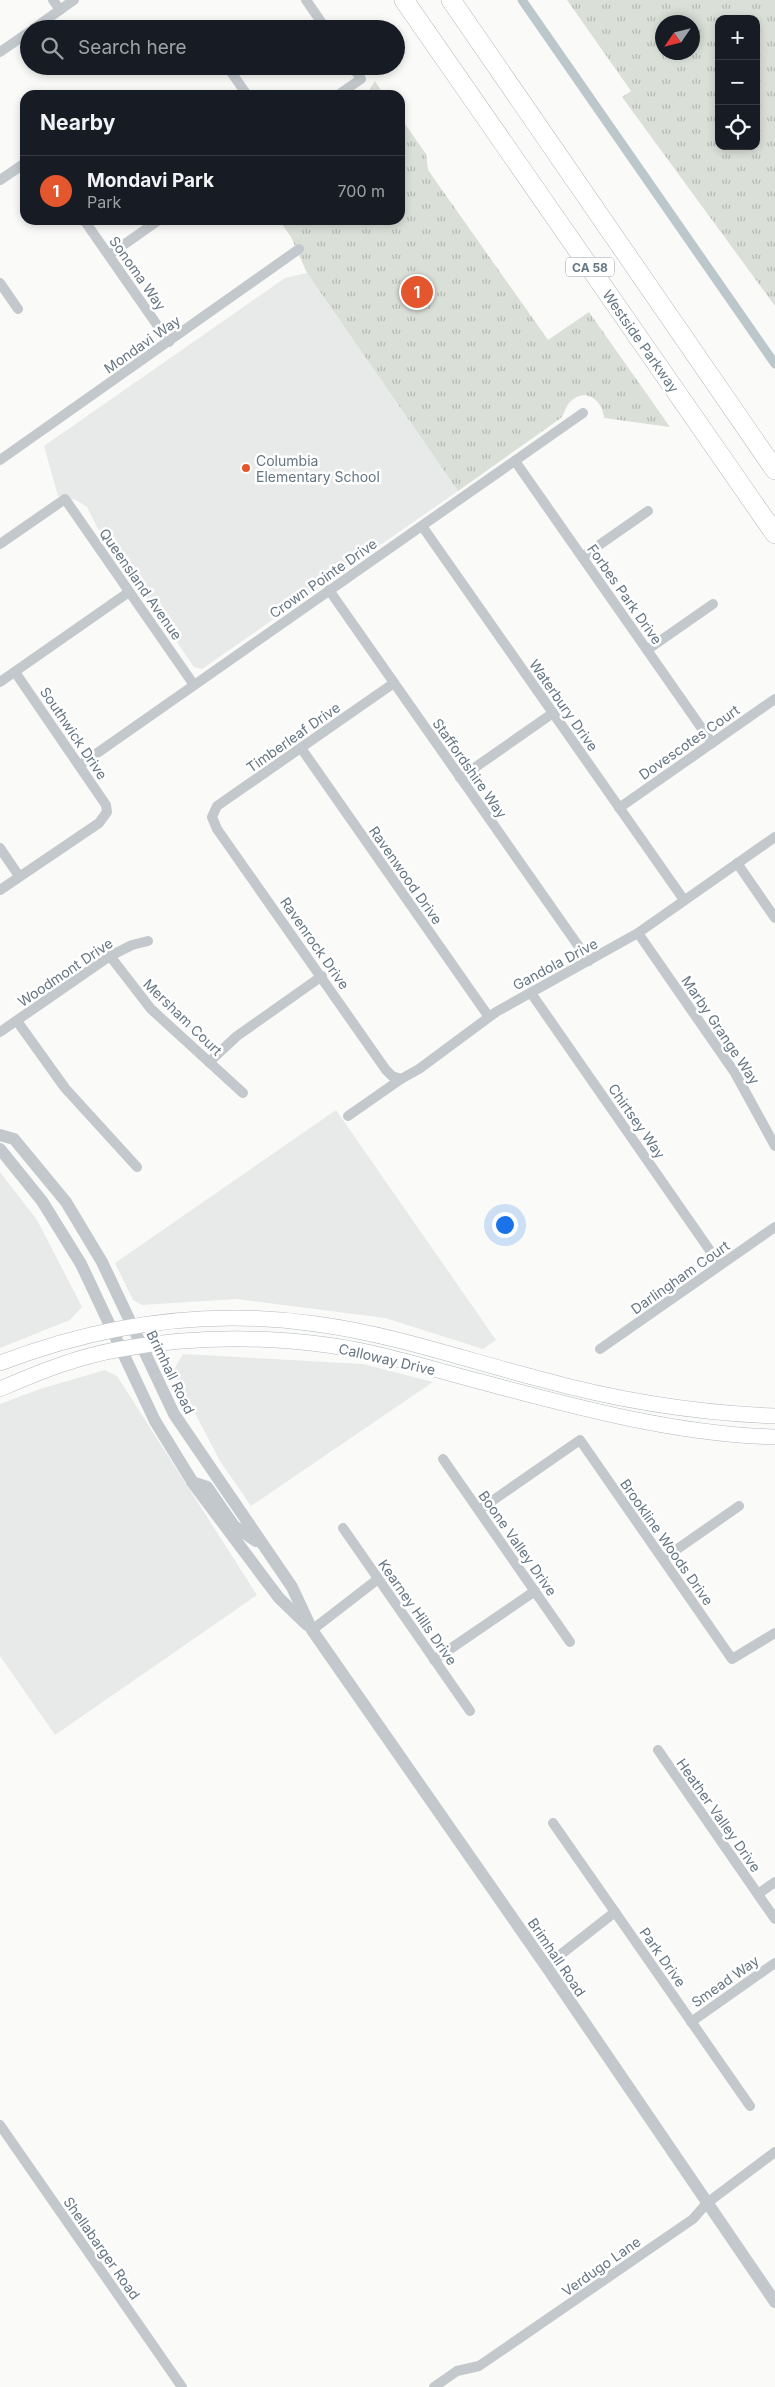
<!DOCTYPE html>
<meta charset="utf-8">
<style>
body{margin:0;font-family:Inter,sans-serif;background:#20242c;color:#f1f3f6}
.controls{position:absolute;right:15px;top:15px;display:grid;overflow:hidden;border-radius:10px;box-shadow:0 2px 8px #0003}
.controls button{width:45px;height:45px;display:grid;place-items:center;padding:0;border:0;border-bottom:1px solid #363941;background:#171b24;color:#f1f3f6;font:25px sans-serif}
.compass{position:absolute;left:655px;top:15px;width:45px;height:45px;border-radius:50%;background:#171b24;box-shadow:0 2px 8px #0003;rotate:235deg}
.you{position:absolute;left:504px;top:1224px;width:18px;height:18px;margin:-12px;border:4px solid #fff;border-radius:50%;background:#1a73e8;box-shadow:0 0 0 8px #1a73e833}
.badge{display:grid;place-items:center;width:32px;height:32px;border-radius:50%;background:#e4572e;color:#fff;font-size:16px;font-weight:700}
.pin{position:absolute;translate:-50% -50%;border:2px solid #fff;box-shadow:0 1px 5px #0006}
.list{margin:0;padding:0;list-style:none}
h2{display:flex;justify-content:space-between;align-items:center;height:65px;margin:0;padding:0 20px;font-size:21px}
h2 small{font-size:16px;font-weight:400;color:#9ea1a6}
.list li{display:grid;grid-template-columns:32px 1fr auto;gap:15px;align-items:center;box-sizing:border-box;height:70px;padding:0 20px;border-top:1px solid #363941}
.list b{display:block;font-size:19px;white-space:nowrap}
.list p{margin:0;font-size:16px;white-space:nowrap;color:#9ea1a6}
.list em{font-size:16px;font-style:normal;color:#9ea1a6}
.icon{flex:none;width:28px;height:28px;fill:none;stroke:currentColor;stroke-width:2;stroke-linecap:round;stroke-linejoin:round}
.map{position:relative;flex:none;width:775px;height:2387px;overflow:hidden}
.search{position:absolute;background:#171b24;box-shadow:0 2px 8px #0003;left:20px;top:20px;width:385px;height:55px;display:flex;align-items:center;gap:12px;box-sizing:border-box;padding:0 18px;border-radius:28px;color:#9ea1a6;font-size:19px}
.panel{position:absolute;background:#171b24;box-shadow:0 2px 8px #0003;left:20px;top:90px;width:385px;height:135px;border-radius:15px}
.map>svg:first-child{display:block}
.built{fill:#e8e9e9}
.grass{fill:url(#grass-tufts);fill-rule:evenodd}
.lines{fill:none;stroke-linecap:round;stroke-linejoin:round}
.canal{stroke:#bbc7cb;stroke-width:9}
.secondary-casing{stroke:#b3babf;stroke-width:16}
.motorway-casing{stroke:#b4b9bd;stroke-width:20}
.minor{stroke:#c3c8cc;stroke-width:10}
.tertiary{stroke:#c3c8cc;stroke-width:12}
.secondary{stroke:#fff;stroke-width:15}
.motorway{stroke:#fff;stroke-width:19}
.poi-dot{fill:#e4572e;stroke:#fff;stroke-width:2}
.labels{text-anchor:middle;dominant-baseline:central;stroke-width:5;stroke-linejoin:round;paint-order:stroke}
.shield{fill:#fff;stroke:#939fa8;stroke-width:1}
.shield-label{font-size:12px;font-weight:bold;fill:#657683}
.street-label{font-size:14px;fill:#657683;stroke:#fff}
.poi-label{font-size:14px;fill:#657683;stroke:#fff;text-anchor:start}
</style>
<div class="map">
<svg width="775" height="2387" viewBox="0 0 775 2387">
<defs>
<pattern id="grass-tufts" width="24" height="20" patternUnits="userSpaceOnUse" patternTransform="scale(1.25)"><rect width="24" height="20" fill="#dadfd7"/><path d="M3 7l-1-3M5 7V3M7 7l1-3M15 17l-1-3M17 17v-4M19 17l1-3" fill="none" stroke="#b4b9b4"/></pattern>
</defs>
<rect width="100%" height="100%" fill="#fafaf8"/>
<g class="built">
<polygon points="307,273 458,491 202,669 194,667 97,527 87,507 76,500 58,496 44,446 285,278"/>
<polygon points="336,1110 496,1340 483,1349 385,1318 236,1299 142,1305 133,1300 115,1263"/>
<polygon points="0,1172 37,1220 82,1307 70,1320 0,1348"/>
<polygon points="183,1354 363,1364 433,1382 251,1506 220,1461 173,1371"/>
<polygon points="105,1370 117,1376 257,1595 55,1735 0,1656 0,1404 40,1389"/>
</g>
<g class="grass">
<path d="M567,0H775V306L622,97L631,91ZM719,19H756V146H719ZM692,22V52H662V22Z"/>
<polygon points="375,81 384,95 366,95"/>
<path d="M400,117L426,154L428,170L548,340L589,312L670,427L604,418C603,401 586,387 571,401C566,405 565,413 561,418L458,491L307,273L291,237L279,220H400Z"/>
</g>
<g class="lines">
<polyline class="canal" points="522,0 775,364"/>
<defs>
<g id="secondary">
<path d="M0,1363C102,1324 207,1308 316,1324C392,1334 466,1360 540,1379C616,1400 696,1413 775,1416"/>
<path d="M0,1389C39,1372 79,1356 121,1349C188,1337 260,1336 327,1345C379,1352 428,1368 478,1381C576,1407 674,1434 775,1437"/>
</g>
<g id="motorway">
<polyline points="404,0 775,534"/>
<polyline points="451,0 775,470"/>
</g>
</defs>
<use href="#secondary" class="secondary-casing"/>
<use href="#motorway" class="motorway-casing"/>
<g class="minor">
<polyline points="53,0 60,10"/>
<polyline points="306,0 326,29"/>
<polyline points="33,29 74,0"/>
<polyline points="0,52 29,32"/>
<polyline points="227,66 247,95"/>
<polyline points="338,95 361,79 352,66"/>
<polyline points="0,180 25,163"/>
<polyline points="84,220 169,342"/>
<polyline points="109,255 159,220"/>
<polyline points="0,283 18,309"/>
<polyline points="0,460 299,249"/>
<polyline points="515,461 712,743"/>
<polyline points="422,526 684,900"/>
<polyline points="0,544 65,499 194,685"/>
<polyline points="582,557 648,511"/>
<polyline points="329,590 589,961"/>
<polyline points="647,650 713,604"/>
<polyline points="0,682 129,592"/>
<polyline points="394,683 217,806 212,817 217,829 386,1070 392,1076 401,1079"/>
<polyline points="301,748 489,1017"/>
<polyline points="80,765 583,413"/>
<polyline points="460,778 553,713"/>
<polyline points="619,808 775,699"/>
<polyline points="0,848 19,876"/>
<polyline points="737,863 775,918"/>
<polyline points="0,890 99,823 107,812 106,805 15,672"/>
<polyline points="638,933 735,1073 775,1146"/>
<polyline points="110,956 151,1009 243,1093"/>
<polyline points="531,993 720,1265"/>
<polyline points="17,1021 65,1088 137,1167"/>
<polyline points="0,1032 110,956 132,945 148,941"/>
<polyline points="209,1062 237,1036 322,976"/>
<polyline points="348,1116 401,1079 419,1069 496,1012 638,933 775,837"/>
<polyline points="600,1349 775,1227"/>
<polyline points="443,1459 570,1642"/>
<polyline points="479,1510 580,1440 732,1659 775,1633"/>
<polyline points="343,1528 470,1711"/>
<polyline points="663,1559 739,1506"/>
<polyline points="312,1630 378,1579"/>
<polyline points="434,1660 535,1591"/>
<polyline points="658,1750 775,1919"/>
<polyline points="553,1823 750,2106"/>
<polyline points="758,1894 775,1882"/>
<polyline points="546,1966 615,1912"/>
<polyline points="691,2022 775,1963"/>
<polyline points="0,2125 182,2387"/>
<polyline points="434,2387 457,2371 479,2366 693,2219 707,2203 775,2152"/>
</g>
<g class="tertiary">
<polyline points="0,1135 14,1139 66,1202 102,1262 174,1414 292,1587 312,1630 546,1966 775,2302"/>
<polyline points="0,1149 42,1201 81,1264 155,1421 195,1486 279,1598 307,1625"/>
<polyline points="192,1482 207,1487 234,1526 256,1541"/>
</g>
<use href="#secondary" class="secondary"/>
<use href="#motorway" class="motorway"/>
</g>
<circle class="poi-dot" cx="246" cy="468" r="5"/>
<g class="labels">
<rect class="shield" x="566" y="257.5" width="48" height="19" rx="4"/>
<g class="shield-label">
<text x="590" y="267">CA 58</text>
</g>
<g class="street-label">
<text transform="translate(138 273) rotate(55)">Sonoma Way</text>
<text transform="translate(641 341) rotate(55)">Westside Parkway</text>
<text transform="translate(142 344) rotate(-35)">Mondavi Way</text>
<text transform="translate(323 578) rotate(-35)">Crown Pointe Drive</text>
<text transform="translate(141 584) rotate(55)">Queensland Avenue</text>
<text transform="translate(625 594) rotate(55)">Forbes Park Drive</text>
<text transform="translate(564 705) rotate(55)">Waterbury Drive</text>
<text transform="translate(74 733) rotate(56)">Southwick Drive</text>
<text transform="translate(293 737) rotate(-35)">Timberleaf Drive</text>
<text transform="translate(689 742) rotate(-35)">Dovescotes Court</text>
<text transform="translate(470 768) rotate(55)">Staffordshire Way</text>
<text transform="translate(406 875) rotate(55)">Ravenwood Drive</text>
<text transform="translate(315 943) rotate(55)">Ravenrock Drive</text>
<text transform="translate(555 964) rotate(-28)">Gandola Drive</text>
<text transform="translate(65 972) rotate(-34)">Woodmont Drive</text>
<text transform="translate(183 1017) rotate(44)">Mersham Court</text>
<text transform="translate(721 1030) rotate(56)">Marby Grange Way</text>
<text transform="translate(637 1121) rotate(55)">Chirtsey Way</text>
<text transform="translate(680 1277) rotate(-35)">Darlingham Court</text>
<text transform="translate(387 1359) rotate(13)">Calloway Drive</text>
<text transform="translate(171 1372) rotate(64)">Brimhall Road</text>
<text transform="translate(667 1542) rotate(55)">Brookline Woods Drive</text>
<text transform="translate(518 1543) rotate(55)">Boone Valley Drive</text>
<text transform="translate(418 1612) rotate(55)">Kearney Hills Drive</text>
<text transform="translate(719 1815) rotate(55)">Heather Valley Drive</text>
<text transform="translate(557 1957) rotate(56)">Brimhall Road</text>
<text transform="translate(663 1957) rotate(55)">Park Drive</text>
<text transform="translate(725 1981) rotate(-35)">Smead Way</text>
<text transform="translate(102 2248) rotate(55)">Shellabarger Road</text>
<text transform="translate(601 2266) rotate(-35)">Verdugo Lane</text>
</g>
<g class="poi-label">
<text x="256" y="460">Columbia<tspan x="256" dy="16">Elementary School</tspan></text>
</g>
</g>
</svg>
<div class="controls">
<button>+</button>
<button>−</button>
<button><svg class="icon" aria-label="locate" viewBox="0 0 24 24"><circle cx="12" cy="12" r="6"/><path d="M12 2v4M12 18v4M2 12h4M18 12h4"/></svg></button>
</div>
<svg class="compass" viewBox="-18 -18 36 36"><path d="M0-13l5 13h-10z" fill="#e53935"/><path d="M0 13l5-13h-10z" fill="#9ea1a6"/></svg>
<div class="you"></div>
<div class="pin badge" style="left:417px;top:292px">1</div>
<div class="search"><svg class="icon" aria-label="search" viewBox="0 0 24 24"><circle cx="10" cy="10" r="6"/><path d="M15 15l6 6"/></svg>Search here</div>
<section class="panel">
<h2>Nearby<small></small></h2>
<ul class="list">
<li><span class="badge">1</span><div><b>Mondavi Park</b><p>Park</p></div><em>700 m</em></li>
</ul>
</section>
</div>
